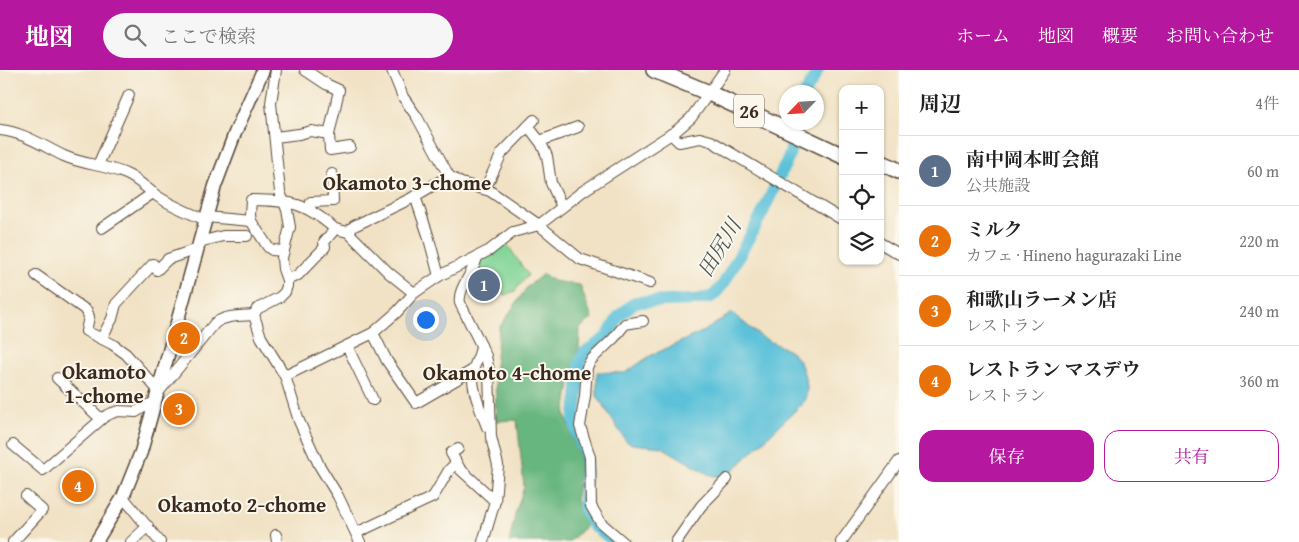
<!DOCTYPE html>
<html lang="ja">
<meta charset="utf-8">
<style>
body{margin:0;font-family:"Gentium Book Plus","Noto Serif JP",serif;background:#f6f6f6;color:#222}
.controls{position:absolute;right:15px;top:15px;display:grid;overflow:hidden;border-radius:10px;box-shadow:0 1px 4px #0004}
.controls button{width:45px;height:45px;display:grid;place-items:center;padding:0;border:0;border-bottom:1px solid #e0e0e0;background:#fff;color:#222;font:25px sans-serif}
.compass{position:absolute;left:779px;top:15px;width:45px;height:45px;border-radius:50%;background:#fff;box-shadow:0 1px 4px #0004;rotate:245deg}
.you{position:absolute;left:425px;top:249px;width:18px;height:18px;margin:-12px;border:4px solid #fff;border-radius:50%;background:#1a73e8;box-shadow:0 0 0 8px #1a73e833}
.badge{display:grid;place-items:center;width:32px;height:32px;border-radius:50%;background:#b5179e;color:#fff;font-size:16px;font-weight:700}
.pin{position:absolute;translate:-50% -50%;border:2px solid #fff;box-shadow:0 1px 5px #0006}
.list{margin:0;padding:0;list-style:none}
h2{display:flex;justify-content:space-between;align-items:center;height:65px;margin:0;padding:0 20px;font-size:21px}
h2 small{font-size:16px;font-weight:400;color:#767676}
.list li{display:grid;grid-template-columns:32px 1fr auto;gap:15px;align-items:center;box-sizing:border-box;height:70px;padding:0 20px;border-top:1px solid #e0e0e0}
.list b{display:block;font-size:19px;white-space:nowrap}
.list p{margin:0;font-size:16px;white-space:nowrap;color:#767676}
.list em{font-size:16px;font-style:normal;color:#767676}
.actions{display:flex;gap:10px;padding:15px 20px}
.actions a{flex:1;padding:11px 0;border:1px solid #b5179e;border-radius:15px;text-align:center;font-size:18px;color:#b5179e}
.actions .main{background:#b5179e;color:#fff}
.icon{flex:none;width:28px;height:28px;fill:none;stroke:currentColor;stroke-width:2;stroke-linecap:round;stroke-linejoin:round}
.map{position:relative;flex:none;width:899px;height:472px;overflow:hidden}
header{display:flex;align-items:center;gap:30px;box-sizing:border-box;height:70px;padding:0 25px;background:#b5179e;color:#fff}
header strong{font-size:24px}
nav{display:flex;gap:28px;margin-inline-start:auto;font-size:18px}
.search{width:350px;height:45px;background:#f6f6f6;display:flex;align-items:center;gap:12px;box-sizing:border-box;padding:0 18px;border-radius:28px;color:#767676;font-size:19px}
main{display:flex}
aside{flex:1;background:#fff}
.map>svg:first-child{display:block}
.green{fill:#80d496;stroke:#5e7f5a}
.forest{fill:#68b67f;stroke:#52704e}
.water{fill:#5cc1d9;stroke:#4c767c}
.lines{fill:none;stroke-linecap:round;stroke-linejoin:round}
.river{stroke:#5cc1d9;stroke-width:12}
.minor-casing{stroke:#564637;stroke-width:12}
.major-casing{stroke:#564637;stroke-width:15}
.highway-casing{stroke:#564637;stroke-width:18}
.minor{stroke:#fff;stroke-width:10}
.major{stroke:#fff;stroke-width:12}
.highway{stroke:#fff;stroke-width:15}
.labels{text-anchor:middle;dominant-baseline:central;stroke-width:4;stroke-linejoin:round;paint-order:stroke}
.shield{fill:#fbf7ec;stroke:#75685c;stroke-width:1}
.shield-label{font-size:19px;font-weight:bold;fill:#3b2a1e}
.neighbourhood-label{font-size:21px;font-weight:bold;fill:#3b2a1e;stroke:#fbf7ec}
.water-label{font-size:21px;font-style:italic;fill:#455756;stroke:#fbf7ec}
</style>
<header>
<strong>地図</strong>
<div class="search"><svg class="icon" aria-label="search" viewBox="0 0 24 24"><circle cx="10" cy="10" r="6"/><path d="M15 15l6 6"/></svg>ここで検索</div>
<nav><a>ホーム</a><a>地図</a><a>概要</a><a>お問い合わせ</a></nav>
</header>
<main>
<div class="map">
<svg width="899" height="472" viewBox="0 0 899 472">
<rect width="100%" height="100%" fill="#fbf7ec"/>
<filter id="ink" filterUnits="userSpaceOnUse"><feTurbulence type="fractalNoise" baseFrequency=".02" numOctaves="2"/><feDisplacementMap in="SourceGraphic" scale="10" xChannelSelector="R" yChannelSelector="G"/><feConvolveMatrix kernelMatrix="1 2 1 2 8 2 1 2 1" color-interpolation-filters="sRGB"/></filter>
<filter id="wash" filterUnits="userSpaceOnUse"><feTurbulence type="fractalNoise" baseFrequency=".0096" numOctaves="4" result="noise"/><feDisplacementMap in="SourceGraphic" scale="20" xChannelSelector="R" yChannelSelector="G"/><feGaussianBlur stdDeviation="1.12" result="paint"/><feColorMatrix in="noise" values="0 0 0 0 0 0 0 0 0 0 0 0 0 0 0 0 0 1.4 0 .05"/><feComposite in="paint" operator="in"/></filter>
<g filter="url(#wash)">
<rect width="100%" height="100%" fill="#f1e2c5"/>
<polygon class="green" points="505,171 528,205 515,221 505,225 477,199 484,188"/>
<polygon class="forest" points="543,204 553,211 580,215 592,249 580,258 579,279 571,307 565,344 580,390 576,430 587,455 569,472 509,472 516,441 524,417 517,350 496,351 495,296 499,258 528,216"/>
<path class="water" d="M732,243C741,250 750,258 759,265C782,280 798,277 805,307C808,317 808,324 803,333L729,404C721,407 714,407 706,403L662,377L632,374L626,371L597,326V302L625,303L650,286L704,261Z"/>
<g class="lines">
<g class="river">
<polyline points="806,22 818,0"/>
<polyline points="615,472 592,454 584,438 586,388 576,360 574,350 577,330 580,292 584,283 607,267 619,246 635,232 695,230 711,227 715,224 724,213 762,144 790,84 792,72"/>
</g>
</g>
</g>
<g filter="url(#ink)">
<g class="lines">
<defs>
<g id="minor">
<polyline points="276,0 271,33 280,122 287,140 290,157 282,188 283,199 287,210 287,216 285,222 280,227 257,239 254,245 261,267 285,306 299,351 319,395 338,426 360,472"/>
<polyline points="305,0 326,14 339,20 329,65 330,80 350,77"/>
<polyline points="392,0 403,27 417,47 449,106 461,113 490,121 539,155 580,189 650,213"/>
<polyline points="528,56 541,73 547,86 551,113 562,137"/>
<path d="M0,60C23,62 43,76 64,86C84,95 106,95 126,104C138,109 147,119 157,126C172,136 189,143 206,150"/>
<polyline points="671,64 679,72 700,68 711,71 843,150"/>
<polyline points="275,67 299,64 311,61 329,64"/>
<polyline points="540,71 578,57"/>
<polyline points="98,95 129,25"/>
<polyline points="485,119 502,83 534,50"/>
<polyline points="415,126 428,165 439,206"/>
<polyline points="310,140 311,132 333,131 332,104"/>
<polyline points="206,147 251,151"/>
<polyline points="102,158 153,123"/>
<polyline points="348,162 354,156 410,129 449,106"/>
<polyline points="199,172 223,166 247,166"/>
<polyline points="880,173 899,184"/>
<path d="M284,181L272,180L268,177L251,151L250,145L251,130C292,131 304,132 335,159"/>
<path d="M477,187C474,203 457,219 460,233L477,267L486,286L489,301L491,367L498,395L495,431L483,472"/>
<polyline points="36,205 87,241 89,247 86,261 112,274 126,284 158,320"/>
<polyline points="287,210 298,205 325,177 324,172 335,159 348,162 389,203 414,223"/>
<polyline points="373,263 387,291 416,333 473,300"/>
<polyline points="101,269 112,249 116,234 153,194 157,200 168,189 197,179"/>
<path d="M481,275C481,284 476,290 474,298C469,314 481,341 487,357"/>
<polyline points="347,276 373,330"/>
<polyline points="285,306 373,263 397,242 414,223 439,206 490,180 513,162 539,155 583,121 676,61 691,48 725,0"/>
<polyline points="57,308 101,349"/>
<path d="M157,324L215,253C227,245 240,246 254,245"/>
<polyline points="13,375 43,400 104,347 112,343 119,341 136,342 147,335 154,333"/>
<polyline points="458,379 451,383 460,399 495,431"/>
<polyline points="123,427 160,472"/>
<polyline points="356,463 433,427 449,400 456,393"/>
<polyline points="276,465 277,472"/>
<polyline points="13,472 42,440 26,426"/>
<polyline points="131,472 148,456"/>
<polyline points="623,472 601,453 591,436 590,387 580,356 585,326 587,297 591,290 614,268 625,254 643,251"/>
<polyline points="676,472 701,436 727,409"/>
<polyline points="841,472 899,391"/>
</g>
<polyline id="major" points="96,472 123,427 141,382 215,116 235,63 263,0"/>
<g id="highway">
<polyline points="654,0 709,23 843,86"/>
<polyline points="880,92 899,101"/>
</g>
</defs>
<use href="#minor" class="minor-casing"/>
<use href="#major" class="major-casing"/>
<use href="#highway" class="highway-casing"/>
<use href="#minor" class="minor"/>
<use href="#major" class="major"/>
<use href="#highway" class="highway"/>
</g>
</g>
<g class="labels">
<rect class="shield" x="734" y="24.5" width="30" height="33" rx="4"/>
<g class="shield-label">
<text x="749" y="41">26</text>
</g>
<g class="neighbourhood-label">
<text x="407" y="112">Okamoto 3-chome</text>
<text x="104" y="301">Okamoto<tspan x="104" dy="24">1-chome</tspan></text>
<text x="507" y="302">Okamoto 4-chome</text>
<text x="242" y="434">Okamoto 2-chome</text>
</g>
<g class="water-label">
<text transform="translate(719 178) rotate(-59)">田尻川</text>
</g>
</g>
</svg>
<div class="controls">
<button>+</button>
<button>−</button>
<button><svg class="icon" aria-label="locate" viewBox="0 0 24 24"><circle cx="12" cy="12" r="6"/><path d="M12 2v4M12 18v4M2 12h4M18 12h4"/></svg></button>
<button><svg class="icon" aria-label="layers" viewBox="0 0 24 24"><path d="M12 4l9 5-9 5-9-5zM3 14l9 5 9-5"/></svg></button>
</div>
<svg class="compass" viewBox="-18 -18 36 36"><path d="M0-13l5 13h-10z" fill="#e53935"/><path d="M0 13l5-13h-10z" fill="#767676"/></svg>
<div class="you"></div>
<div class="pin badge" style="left:484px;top:215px;background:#5c6f8a">1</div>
<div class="pin badge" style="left:184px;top:268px;background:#e8710a">2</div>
<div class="pin badge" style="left:179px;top:339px;background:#e8710a">3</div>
<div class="pin badge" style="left:78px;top:416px;background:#e8710a">4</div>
</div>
<aside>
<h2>周辺<small>4件</small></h2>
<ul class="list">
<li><span class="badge" style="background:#5c6f8a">1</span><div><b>南中岡本町会館</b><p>公共施設</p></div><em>60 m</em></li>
<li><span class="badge" style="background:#e8710a">2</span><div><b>ミルク</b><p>カフェ · Hineno hagurazaki Line</p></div><em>220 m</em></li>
<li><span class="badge" style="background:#e8710a">3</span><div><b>和歌山ラーメン店</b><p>レストラン</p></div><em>240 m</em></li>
<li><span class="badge" style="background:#e8710a">4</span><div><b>レストラン マスデウ</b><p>レストラン</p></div><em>360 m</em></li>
</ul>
<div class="actions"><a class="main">保存</a><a>共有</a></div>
</aside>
</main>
